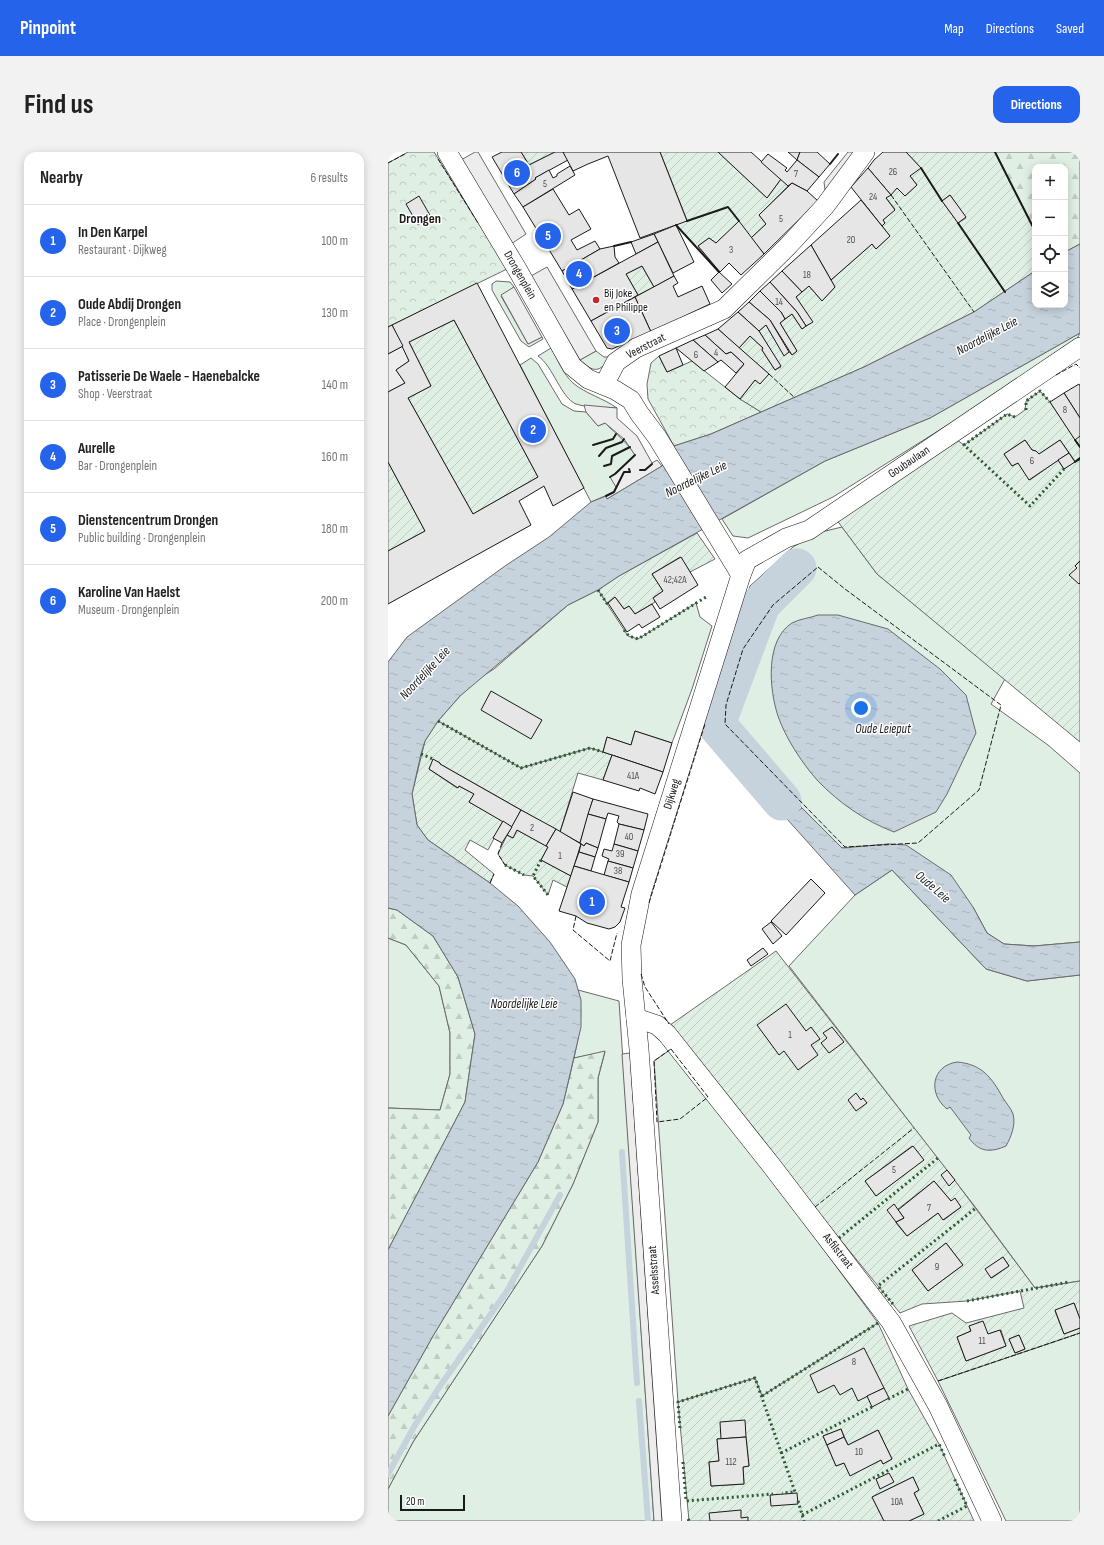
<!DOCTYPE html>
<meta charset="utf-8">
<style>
body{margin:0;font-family:"Sofia Sans Condensed",sans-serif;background:#f2f2f2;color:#222}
.controls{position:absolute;right:12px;top:12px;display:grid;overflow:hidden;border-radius:8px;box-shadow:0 2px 10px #0003}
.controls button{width:36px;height:36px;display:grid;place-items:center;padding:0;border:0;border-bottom:1px solid #e0e0e0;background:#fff;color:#222;font:20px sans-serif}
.scale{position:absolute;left:12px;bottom:10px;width:65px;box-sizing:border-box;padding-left:4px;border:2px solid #1a1a1a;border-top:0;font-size:11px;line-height:14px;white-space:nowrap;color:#1a1a1a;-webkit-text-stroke:3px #fff;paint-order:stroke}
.you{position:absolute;left:473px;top:556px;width:14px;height:14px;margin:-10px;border:3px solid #fff;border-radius:50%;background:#1a73e8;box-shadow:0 0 0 6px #1a73e833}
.badge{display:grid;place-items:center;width:26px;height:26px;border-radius:50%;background:#2563eb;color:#fff;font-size:13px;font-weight:700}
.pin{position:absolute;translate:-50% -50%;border:2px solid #fff;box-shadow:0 1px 4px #0006}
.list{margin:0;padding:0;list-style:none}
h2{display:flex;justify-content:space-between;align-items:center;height:52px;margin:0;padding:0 16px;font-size:17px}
h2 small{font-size:13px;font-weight:400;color:#767676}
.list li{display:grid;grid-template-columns:26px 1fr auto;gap:12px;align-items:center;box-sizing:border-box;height:72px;padding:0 16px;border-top:1px solid #e0e0e0}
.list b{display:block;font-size:15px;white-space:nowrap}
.list p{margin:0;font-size:13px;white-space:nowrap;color:#767676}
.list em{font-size:13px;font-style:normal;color:#767676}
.icon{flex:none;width:22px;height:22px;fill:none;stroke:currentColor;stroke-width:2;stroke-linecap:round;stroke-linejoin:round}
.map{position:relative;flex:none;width:692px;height:1369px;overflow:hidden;border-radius:12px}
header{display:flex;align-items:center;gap:24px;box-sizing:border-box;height:56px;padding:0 20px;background:#2563eb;color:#fff}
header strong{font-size:19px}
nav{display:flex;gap:22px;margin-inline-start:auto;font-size:14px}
.intro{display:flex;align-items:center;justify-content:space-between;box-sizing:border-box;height:96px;padding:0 24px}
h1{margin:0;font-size:28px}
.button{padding:10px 18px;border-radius:12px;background:#2563eb;color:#fff;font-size:14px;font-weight:700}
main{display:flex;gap:24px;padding:0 24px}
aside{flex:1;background:#fff;border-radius:12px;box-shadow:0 2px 10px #0003}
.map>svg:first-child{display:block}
.grass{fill:#e0efe3;stroke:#6a6a6a}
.forest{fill:url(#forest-firs);stroke:#6a6a6a}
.park{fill:url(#park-crowns);stroke:#6a6a6a}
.garden{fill:url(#garden-furrows);stroke:#6a6a6a;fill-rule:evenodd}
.parking{fill:#ededed;stroke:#6a6a6a}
.water{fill:url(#water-ripples);stroke:#6a6a6a}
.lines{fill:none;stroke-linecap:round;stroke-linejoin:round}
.stream{stroke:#c6d2dc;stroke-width:6}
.river{stroke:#c6d2dc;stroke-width:39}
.building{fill:#e6e6e6;stroke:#1a1a1a;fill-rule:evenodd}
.minor-casing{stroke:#1a1a1a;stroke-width:20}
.minor{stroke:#fff;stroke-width:19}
.hedge{stroke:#2b5a34;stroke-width:3;stroke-dasharray:2 3;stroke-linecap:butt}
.fence{stroke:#1a1a1a;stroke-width:1;stroke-dasharray:5 2;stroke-linecap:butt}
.wall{stroke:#1a1a1a;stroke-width:2}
.poi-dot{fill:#c62828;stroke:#fff;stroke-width:1.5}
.labels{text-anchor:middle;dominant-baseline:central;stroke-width:3;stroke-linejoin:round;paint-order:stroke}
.number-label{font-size:10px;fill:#4d4d4d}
.street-label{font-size:12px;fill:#1a1a1a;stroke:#fff}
.poi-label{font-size:12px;fill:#1a1a1a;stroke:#fff;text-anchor:start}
.water-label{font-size:13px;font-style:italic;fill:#1a1a1a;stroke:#fff}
.quarter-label{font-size:14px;font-weight:bold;fill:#1a1a1a;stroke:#fff}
</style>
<header>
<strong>Pinpoint</strong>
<nav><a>Map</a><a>Directions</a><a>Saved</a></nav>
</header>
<div class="intro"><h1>Find us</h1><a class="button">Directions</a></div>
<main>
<aside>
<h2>Nearby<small>6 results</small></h2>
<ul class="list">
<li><span class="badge">1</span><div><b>In Den Karpel</b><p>Restaurant · Dijkweg</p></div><em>100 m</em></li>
<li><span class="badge">2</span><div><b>Oude Abdij Drongen</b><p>Place · Drongenplein</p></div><em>130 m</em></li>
<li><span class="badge">3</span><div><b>Patisserie De Waele - Haenebalcke</b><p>Shop · Veerstraat</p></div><em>140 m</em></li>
<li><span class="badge">4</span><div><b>Aurelle</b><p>Bar · Drongenplein</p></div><em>160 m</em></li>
<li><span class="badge">5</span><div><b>Dienstencentrum Drongen</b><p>Public building · Drongenplein</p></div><em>180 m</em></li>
<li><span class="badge">6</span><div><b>Karoline Van Haelst</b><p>Museum · Drongenplein</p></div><em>200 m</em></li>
</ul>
</aside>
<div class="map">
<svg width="692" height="1369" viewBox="0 0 692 1369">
<defs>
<pattern id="forest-firs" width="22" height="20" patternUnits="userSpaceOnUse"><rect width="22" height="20" fill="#e0efe3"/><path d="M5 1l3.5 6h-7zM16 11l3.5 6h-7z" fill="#c0ccc2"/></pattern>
<pattern id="park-crowns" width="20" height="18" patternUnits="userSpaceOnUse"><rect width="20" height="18" fill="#e0efe3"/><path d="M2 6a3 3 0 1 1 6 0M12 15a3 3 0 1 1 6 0" fill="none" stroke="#c0ccc2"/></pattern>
<pattern id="garden-furrows" width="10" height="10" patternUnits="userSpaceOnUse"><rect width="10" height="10" fill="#e0efe3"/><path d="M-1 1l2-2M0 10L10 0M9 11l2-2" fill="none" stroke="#c0ccc2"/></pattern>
<pattern id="water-ripples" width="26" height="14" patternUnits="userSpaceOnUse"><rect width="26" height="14" fill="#c6d2dc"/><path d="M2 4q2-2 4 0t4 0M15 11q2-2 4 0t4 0" fill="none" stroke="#aab4bc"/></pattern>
</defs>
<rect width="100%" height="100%" fill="#fff"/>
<g class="grass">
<polygon points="108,129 122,130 126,135 113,144 140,192 154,185 155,187 141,195 133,189 104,138 104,132"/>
<polygon points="692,181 687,191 628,230 445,345 360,386 345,384 334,367 437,309 542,266"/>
<path d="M163,196C170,208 175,222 185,231C198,242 215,246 229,256C216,255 200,256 188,252C173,246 165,214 150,204Z"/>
<path d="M208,199L216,205H223C211,221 206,221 192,208Z"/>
<path d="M143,206L150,212L174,252L186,259L198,260L210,274L217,271C228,282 239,290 247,303L227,322L228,335L226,340L203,350L132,213Z"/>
<polygon points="454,375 489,422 617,527 603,552 660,593 692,621 692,790 646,794 616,792 599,781 585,755 501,692 454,696 414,656 324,554 362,434 405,395 429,381"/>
<polygon points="210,438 240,484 250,487 308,451 312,465 324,474 304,537 284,591 247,579 243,593 219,585 215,600 202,596 133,616 50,569 72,544 90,527 106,517 180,453"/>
<polygon points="504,718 598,817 639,829 692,823 692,1129 647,1136 588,1056 401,814 467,743"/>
<polygon points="0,786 18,793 51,834 62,881 62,922 52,958 0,956"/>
<path d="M190,838L231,849L266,1369H0V1337L25,1290L154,1094L185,1032L210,970V926L217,900L186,906C191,883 196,861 190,838Z"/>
<polygon points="283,897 380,1022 490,1171 374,1244 367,1226 290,1250 266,909"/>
<polygon points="692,1181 692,1369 618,1369 550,1229"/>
</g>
<g class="forest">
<polygon points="607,0 692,0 692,92 677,100 677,15 647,15 647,79"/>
<polygon points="0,756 9,758 45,784 70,825 87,882 77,950 0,1098 0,956 52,958 62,922 62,881 51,834 18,793 0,786"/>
<polygon points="217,899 210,926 210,970 185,1032 154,1094 25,1290 0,1337 0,1264 45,1184 150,1010 175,952 186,906"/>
</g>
<g class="park">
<polygon points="20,0 46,0 119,117 0,175 0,11"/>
<polygon points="271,204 279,220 304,209 352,247 373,260 323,282 286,294 260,247 259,232 263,211"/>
</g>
<g class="garden">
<polygon points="133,0 167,0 141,13"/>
<polygon points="272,0 330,0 379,46 393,27 400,34 371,63 378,72 363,86 351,70 328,91 321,86 310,94 331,120 288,73 299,68"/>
<path d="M518,0H607L647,79V119L586,160L476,215L373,260L352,247L367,228L372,231L380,221L351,196L362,184L375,196L374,198L387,218L393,215L371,179L378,173L396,203L401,200L404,203L409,199L392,171L404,162L414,177L424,170L408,145L421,134L434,149L447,135L443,128L484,92L488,97L502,84L494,74L497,71L495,68L507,57L498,46L509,36L517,44L529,33L522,24L532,15ZM562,43L578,66L570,71L554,49Z"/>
<polygon points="254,114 266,135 250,143 238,122"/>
<polygon points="66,168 150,325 85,362 20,246 43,234 21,190"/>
<path d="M652,239L662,250L687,287L692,284V590L489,422L448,367L569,288L576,293L619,262L627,265L637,258L638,249ZM637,288L644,298L648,299L651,302L672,288L687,309L676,317L670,308L642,328L630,311L624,314L616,302Z"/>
<polygon points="0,310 37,379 0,399"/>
<polygon points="309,381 327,407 302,420 292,405 264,422 275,439 266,445 267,450 247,462 241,454 236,457 227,445 219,451 210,438 231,424"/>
<polygon points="50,569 133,616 202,596 224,603 215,628 190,621 172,680 52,612 52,611 46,608 41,617 69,636 71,634 86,642 81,650 115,669 100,698 82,688 77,698 106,722 102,731 40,688 29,673 24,642 37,589"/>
<polygon points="129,678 160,695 153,708 183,724 179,735 165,728 160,743 145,724 136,723 117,713 110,702 119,683 125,686"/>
<path d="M388,799L559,1018L647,1136L692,1129V1167L686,1151L667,1159L676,1182L692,1176V1181L550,1229L521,1174L564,1161L578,1171L636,1156L632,1139L579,1149L534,1152L512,1161L451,1086L282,873ZM524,994L535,1008L488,1044L477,1029ZM546,1029L563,1049L567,1047L573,1055L556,1068L550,1061L519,1084L508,1071L510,1057ZM558,1091L575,1113L540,1139L524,1118ZM615,1105L621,1114L604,1126L598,1117ZM581,1174L600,1182L613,1178L618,1194L578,1209L569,1185L583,1179ZM631,1183L637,1197L627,1201L621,1187Z"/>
<path d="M490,1171L520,1237L551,1292L586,1369H521L536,1362L526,1341L531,1338L525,1325L484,1345L496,1369H301L290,1250L367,1226L374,1244ZM453,1277L460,1293L490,1278L504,1307L495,1312L493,1308L462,1323L456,1311L448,1314L435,1284ZM358,1285L361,1314L355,1315L356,1332L323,1334L321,1310L331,1309L329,1287Z"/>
</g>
<g class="parking">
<polygon points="87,0 90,0 138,82 123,92 73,8"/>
<polygon points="460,0 468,0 437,38 436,30"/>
<polygon points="159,115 208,199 192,208 143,124"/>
<polygon points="126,135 154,185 140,192 113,143"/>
<polygon points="15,194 21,209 8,218 17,231 0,240 0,202"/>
<polygon points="196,253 229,256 229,266 249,284 264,311 269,308 274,314 219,347 218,344 226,340 228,335 222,325 229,320 247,303 236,287 217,271 210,274 198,260"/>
<polygon points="242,901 274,1369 266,1369 234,902"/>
</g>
<g class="water">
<polygon points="692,92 692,181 542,266 437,309 231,424 210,438 180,453 72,544 50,569 37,589 33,602 24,642 29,673 40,688 102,731 130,754 162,790 187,827 193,848 193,875 175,952 150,1010 45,1184 0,1264 0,1098 77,950 87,882 70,825 45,784 9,758 0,756 0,510 19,485 117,414 161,385 203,350 218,344 219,347 274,314 286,294 323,282 476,215 586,160 647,119 647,153 677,153 677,100"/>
<path d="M430,463H450L500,477L552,517L578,543L588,581L559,642L548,660L506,680C477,669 451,651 429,628C414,611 397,585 390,564C381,537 377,488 404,471C411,467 422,466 430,463Z"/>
<polygon points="324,554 404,643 385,652 317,572"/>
<polygon points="414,656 454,696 501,692 518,693 563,723 585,755 599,781 616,792 646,794 692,790 692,823 639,829 598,817 504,718 467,743 399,667"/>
<path d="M569,910C594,912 604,926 615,946C618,951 623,956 625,962C628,973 623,985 618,994C602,1001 591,1000 581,986L583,983L562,955L559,957C540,942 543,914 569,910Z"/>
</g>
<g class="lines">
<g class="stream">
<polyline points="234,1000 249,1231"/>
<polyline points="251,1249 260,1369"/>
<polyline points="0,1322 27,1273 50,1237 119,1139 172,1043"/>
</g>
<polyline class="river" points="394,649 328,572 373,452 409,416"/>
</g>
<g class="building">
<polygon points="114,0 133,0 141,13 167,0 175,0 180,8 147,26 148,27 126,42 104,5"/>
<polygon points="175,0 272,0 299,69 252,86 220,4 200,12 185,19"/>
<polygon points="330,0 363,0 393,27 379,46"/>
<polygon points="400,0 412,0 409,8"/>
<polygon points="412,0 429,0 442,12 431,25 409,8"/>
<polygon points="495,0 518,0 533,16 522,24 529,33 517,44 509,36 503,43 480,16 486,8"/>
<polygon points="380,2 399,16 397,18 399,20 409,8 431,25 419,39 404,31 400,34 373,10"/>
<polygon points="182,14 187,23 135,55 126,42 148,27 147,26 161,18 165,26 169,24 169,22"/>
<polygon points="480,16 503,43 498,46 507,58 495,68 497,71 494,74 463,35"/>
<polygon points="404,31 419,39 430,49 376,102 363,86 378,72 371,63"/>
<polygon points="165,37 181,63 191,57 203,77 183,88 189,98 207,89 212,97 174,119 135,55"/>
<polygon points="562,43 578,65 570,71 554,49"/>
<polygon points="31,44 43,65 30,73 18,52"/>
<polygon points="473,48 502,84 488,97 484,92 443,128 423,93"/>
<polygon points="351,69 376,102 353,123 341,111 332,120 310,94 321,86 328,91"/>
<polygon points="288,73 306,110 285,121 266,82"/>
<polygon points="266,82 270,90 248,102 243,90"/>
<polygon points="270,90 286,124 266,135 254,114 238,122 250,143 203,169 184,137"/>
<polygon points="423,93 447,135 434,149 421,134 414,140 394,119"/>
<polygon points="226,94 227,105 231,111 184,137 174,119 212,97"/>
<polygon points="394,119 414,140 408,145 425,170 418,174 409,160 382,130"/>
<polygon points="331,120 344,132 334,141 323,128"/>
<polygon points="286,124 290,131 285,134 290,145 314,134 322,152 263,180 247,145"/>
<polygon points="382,130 409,160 418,174 414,177 404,162 397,167 393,160 372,139"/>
<path d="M89,131L196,336L165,354L156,334L131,349L143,373L0,452V399L37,379L0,310V240L17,231L8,218L21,209L4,173ZM66,168L150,325L85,362L20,246L43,234L21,190Z"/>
<polygon points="372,139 393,160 397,167 392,171 409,199 404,203 382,168 361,150"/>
<polygon points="247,145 263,180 224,197 219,196 203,169"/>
<polygon points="361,150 382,168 401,200 396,204 378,173 371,179 350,160"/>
<polygon points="350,160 371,179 393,214 387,218 374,198 375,196 362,184 351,196 330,177"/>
<polygon points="4,173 15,194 0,202 0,175"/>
<polygon points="330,177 381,222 372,232 367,228 352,247 337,235 356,212 343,200 338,202 317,183"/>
<polygon points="317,183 338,202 343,200 356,212 348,221 333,208 330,210 305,188"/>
<polygon points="305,188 330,210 316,219 288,196"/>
<polygon points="288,196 295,213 279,220 271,204"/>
<polygon points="691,232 692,234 692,266 676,241"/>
<polygon points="676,241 692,266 692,284 687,288 662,250"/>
<polygon points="637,288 644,298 648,299 651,302 672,288 681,301 641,328 630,311 624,314 616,302"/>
<polygon points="681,301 687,310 676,317 670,308"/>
<polygon points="293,405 310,433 272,457 265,446 275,439 264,422"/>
<polygon points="692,409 692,431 691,432 681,423 689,416 687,414"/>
<polygon points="227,445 236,457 241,454 247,462 264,452 272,465 254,476 251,472 239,480 220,451"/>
<polygon points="103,539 154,568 143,587 93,558"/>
<polygon points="247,579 284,591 275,620 215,600 219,585 243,593"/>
<polygon points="224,603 275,620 267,642 252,636 251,639 215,628"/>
<polygon points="45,607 52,611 52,612 133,658 124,675 81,650 86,642 71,634 70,636 41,617"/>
<polygon points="185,640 205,647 192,691 172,680"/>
<polygon points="205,647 260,662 256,678 231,672 229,670 231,664 220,661 218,667 200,662"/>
<polygon points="133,658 168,677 158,694 129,678 125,686 119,683"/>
<polygon points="200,662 218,667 210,696 198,691 196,694 192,691"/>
<polygon points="115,669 124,675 114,691 105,686"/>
<polygon points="231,672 256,678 250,699 226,692"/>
<polygon points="168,677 193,692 183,724 153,708 160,695 158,694"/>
<polygon points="198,691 210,696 207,705 191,700 193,692 196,694"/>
<polygon points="226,692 250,699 245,716 220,709 221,707 214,704 216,697 224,699"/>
<polygon points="191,700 207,705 203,719 186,714"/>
<polygon points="220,709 245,716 241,730 216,723"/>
<polygon points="186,714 241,730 233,755 237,756 232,770 227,775 221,777 199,771 188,764 171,759"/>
<polygon points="423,727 437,741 398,783 383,769"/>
<polygon points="383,770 394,784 385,792 374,777"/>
<polygon points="375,796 380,802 363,814 359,808"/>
<polygon points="398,852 418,879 423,875 432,887 423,893 430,903 410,918 396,899 391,903 369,873"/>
<polygon points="444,875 456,890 441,901 433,891 439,886 435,881"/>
<polygon points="468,941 473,948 475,946 479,951 468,959 460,948"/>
<polygon points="525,994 536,1008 488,1044 477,1029"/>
<polygon points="559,1018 567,1028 561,1034 553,1023"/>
<polygon points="546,1029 563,1049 567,1046 573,1055 555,1068 550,1061 519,1084 508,1070 516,1066 510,1058"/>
<polygon points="506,1052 516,1066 508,1070 499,1058"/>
<polygon points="558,1091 575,1113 540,1139 524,1118"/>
<polygon points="615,1105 621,1114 603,1126 597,1117"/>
<polygon points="686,1151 692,1167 692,1176 676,1182 667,1158"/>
<polygon points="595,1169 600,1182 612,1178 618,1194 578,1209 569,1185 583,1179 581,1174"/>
<polygon points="631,1183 637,1197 627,1201 621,1187"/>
<polygon points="476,1196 496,1236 470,1249 464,1236 452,1243 446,1233 430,1241 422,1223"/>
<polygon points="496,1236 501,1246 484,1255 479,1244"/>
<polygon points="357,1268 358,1285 333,1287 332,1270"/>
<polygon points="453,1277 456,1285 439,1293 435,1284"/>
<polygon points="490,1278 504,1307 495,1312 493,1308 462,1324 456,1311 448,1314 439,1293 456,1285 460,1293"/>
<polygon points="358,1285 361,1314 355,1315 356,1332 323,1334 321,1310 331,1309 329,1287"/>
<polygon points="501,1321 506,1330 492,1337 488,1327"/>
<polygon points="525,1325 531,1338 526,1341 536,1362 521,1369 496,1369 484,1345"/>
<polygon points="409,1341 410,1352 383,1354 382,1343"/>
<polygon points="353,1358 353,1366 360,1365 360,1369 322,1369 321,1361"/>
</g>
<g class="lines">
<defs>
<g id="minor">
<polyline points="59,0 129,117 184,214 200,227 227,238 243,248 251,261 269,285 353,423"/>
<polyline points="216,233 228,210 248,196 336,157 400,94 437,54 477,0"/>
<polyline points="248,866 269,873 279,882 383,1013 503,1170 550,1254 604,1369"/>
<polyline points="284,1369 251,897 244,827 243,793 253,742 353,423 359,408 398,386 421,378 692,195"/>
</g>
</defs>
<use href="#minor" class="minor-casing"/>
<use href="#minor" class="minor"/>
<g class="hedge">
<polyline points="638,258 638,249 652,239 662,250"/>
<polyline points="627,265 619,262 576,293 642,354 676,317"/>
<polyline points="690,307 692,311"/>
<polyline points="210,438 220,453"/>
<polyline points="236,478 241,484 250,487 318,445"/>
<polyline points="50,569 133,616 202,596 215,600"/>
<polyline points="33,602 45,607"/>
<polyline points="153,708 145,724 160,743"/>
<polyline points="117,713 136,723"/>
<polyline points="451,1086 550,1006"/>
<polyline points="579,1149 681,1130"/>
<polyline points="505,1152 490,1134 588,1056"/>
<polyline points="374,1244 490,1171"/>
<polyline points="500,1247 520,1237"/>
<polyline points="292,1276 290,1250 367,1226 407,1340 394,1341"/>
<polyline points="393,1301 486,1254"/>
<polyline points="295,1310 298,1349 385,1342"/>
<polyline points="410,1349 416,1369"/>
<polyline points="414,1363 551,1292 557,1305"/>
<polyline points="300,1367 301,1369"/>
<polyline points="550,1369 579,1354 566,1326"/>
</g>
<g class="fence">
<polyline points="50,7 90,71"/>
<polyline points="0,11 17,2"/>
<polyline points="503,43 586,160"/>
<polyline points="381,222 407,246"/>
<polyline points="668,223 688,212 692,216"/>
<polygon points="430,415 457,437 613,553 591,638 530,691 457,695 337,572 338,553 355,497 385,453"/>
<polyline points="114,691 110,702 117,713"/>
<polyline points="102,731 106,722"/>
<polyline points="261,751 317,572"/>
<polyline points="188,764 185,778 222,809 229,781"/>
<polyline points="253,822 257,835 281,872"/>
<polygon points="283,897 320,945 292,967 269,970 266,909"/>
<polyline points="427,1055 526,976"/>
<polyline points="550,1229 692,1181"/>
</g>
<g class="wall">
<polyline points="607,0 647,79"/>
<polyline points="442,12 450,2"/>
<polyline points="533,16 554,49"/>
<polyline points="299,69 340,55 351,69"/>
<polyline points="570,71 617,140"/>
<polyline points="288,73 331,120"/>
<polyline points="226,94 243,90"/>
<polyline points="687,288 692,295"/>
<polyline points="205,293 225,287 228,282"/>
<polyline points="211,304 218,296 234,290 236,287"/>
<polyline points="687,310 692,306"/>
<polyline points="216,314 223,312 224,304 242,295"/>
<polyline points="252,318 257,318 264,312"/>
<polyline points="222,325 227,322 247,303"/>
<polyline points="218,344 226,340 236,320 242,320 241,317"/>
</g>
</g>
<circle class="poi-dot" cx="208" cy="148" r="4"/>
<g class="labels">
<g class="number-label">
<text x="505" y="20">26</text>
<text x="408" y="22">7</text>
<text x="157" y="32">5</text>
<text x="485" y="45">24</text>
<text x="393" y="67">5</text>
<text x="463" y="88">20</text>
<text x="343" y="98">3</text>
<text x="419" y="123">18</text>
<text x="391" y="150">14</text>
<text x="328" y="201">4</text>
<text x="308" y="203">6</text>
<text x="677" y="258">8</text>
<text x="644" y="309">6</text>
<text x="287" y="428">42;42A</text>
<text x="245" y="624">41A</text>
<text x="144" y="676">2</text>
<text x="241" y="685">40</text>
<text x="232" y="702">39</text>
<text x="172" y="704">1</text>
<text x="230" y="719">38</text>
<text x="402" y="883">1</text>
<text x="506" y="1018">5</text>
<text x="541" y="1056">7</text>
<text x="549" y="1115">9</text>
<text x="594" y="1189">11</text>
<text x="466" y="1210">8</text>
<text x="471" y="1300">10</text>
<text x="343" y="1310">112</text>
<text x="509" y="1350">10A</text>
</g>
<g class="street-label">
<text transform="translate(132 123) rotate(60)">Drongenplein</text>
<text transform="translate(258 194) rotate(-27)">Veerstraat</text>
<text transform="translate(521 310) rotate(-34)">Goubaulaan</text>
<text transform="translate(284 642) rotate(-73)">Dijkweg</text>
<text transform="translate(450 1099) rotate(52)">Asfilstraat</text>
<text transform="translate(266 1118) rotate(-94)">Asselsstraat</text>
</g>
<g class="poi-label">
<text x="216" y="141">Bij Joke<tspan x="216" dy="14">en Philippe</tspan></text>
</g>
<g class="water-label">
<text transform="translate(599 184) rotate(-28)">Noordelijke Leie</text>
<text transform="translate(308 327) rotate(-26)">Noordelijke Leie</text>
<text transform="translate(37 521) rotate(-47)">Noordelijke Leie</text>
<text x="495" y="577">Oude Leieput</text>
<text transform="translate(545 735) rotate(41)">Oude Leie</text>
<text x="136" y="852">Noordelijke Leie</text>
</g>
<g class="quarter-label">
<text x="32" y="66">Drongen</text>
</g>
</g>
</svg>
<div class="controls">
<button>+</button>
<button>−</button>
<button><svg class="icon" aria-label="locate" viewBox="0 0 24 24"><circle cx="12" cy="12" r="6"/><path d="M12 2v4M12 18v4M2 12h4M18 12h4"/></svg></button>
<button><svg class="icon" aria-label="layers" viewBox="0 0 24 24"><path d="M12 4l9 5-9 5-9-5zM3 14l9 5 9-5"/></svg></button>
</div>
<div class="scale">20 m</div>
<div class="you"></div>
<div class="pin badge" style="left:204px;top:750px">1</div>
<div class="pin badge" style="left:145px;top:278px">2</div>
<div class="pin badge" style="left:229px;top:179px">3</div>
<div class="pin badge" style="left:191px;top:122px">4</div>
<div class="pin badge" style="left:160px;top:84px">5</div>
<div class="pin badge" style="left:129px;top:21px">6</div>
</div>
</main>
